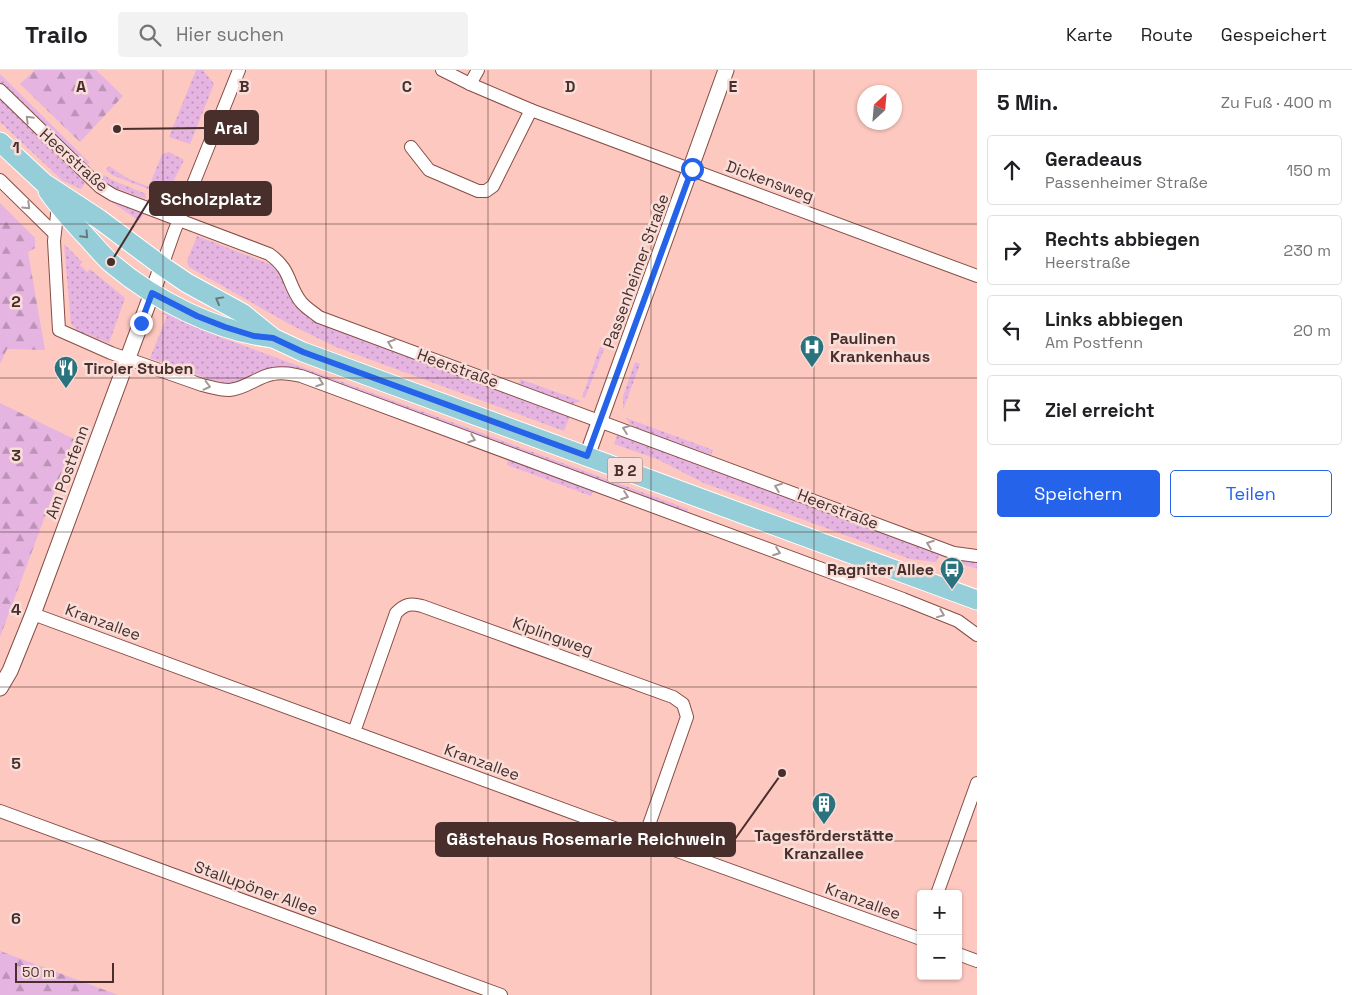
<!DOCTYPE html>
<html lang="de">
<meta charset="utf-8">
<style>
body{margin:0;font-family:"Space Grotesk",sans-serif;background:#f2f2f2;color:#202124}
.controls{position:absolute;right:15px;bottom:15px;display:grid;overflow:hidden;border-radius:5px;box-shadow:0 1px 4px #0004}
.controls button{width:45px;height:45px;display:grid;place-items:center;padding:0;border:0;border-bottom:1px solid #e0e0e0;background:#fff;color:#202124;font:25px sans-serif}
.compass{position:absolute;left:857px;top:15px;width:45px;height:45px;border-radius:50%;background:#fff;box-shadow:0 1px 4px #0004;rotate:26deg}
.scale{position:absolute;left:15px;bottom:12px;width:99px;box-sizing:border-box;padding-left:5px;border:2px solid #482f2b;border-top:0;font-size:14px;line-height:18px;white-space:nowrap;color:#482f2b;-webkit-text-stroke:4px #f8ddd8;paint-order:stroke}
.stop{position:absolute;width:15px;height:15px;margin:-11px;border:4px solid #2563eb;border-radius:50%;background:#fff}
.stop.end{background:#2563eb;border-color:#fff;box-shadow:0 1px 5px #0008}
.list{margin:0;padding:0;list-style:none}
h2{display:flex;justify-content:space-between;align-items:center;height:65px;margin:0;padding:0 20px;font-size:21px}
h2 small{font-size:16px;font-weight:400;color:#757577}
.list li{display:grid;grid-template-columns:32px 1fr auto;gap:15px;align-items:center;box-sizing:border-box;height:70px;margin:0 10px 10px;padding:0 10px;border:1px solid #e0e0e0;border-radius:5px}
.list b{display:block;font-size:19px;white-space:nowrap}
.list p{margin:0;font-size:16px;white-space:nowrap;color:#757577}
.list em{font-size:16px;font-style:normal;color:#757577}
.actions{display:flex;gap:10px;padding:15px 20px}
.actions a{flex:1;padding:11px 0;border:1px solid #2563eb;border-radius:5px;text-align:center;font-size:18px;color:#2563eb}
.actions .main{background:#2563eb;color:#fff}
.icon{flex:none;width:28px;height:28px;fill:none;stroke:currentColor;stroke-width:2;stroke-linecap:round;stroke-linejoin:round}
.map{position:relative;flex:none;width:977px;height:925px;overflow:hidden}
header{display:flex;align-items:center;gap:30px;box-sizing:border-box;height:70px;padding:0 25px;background:#fff;border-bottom:1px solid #e0e0e0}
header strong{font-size:24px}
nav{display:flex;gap:28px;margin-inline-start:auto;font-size:18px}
.search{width:350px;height:45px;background:#f2f2f2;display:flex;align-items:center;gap:12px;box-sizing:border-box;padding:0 18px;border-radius:5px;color:#757577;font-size:19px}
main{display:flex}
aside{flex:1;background:#fff}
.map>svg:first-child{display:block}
.grass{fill:url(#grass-dots)}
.forest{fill:url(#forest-firs)}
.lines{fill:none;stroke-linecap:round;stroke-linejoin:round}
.minor-casing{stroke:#864e45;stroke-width:14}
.tertiary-casing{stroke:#864e45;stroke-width:17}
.primary-casing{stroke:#fff;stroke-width:21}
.minor{stroke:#fff;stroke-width:12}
.tertiary{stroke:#fff;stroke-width:15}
.primary{stroke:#95ced8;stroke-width:19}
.oneway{stroke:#a49795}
.oneway2{stroke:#6b7779}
.route{stroke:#2563eb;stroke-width:6}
.grid{fill:none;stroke:#482f2b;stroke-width:1;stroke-opacity:0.55}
.labels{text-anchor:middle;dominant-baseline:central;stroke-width:5;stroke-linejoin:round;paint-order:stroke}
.shield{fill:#f8ddd8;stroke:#7d635f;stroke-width:1}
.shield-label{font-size:15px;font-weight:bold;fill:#482f2b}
.street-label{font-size:16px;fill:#482f2b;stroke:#f8ddd8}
.poi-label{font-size:16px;font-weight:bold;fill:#482f2b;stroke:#f8ddd8;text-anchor:start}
.grid-label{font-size:16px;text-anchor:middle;font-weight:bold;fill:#482f2b;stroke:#f8ddd8;stroke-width:5;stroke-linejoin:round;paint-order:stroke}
.leader{fill:none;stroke:#482f2b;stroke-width:2}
.callout-dot{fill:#482f2b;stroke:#f8ddd8;stroke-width:2}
.callout{fill:#482f2b;stroke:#482f2b;stroke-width:2}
.callout-label{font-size:18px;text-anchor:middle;font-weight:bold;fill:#fff}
</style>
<header>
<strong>Trailo</strong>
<div class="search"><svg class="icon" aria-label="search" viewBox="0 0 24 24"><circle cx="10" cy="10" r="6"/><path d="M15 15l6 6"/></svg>Hier suchen</div>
<nav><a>Karte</a><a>Route</a><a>Gespeichert</a></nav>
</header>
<main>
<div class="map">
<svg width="977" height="925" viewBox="0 0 977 925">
<defs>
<pattern id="grass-dots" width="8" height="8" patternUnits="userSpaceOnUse" patternTransform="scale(1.25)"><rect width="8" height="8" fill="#e6b4e1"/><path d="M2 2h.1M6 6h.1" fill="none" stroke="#bc93b7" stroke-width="1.8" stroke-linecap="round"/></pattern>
<pattern id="forest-firs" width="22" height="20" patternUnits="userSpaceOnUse" patternTransform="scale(1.25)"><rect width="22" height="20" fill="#e6b4e1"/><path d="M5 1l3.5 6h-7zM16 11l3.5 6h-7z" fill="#bc93b7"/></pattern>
</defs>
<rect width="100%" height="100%" fill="#fdc8bf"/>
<g class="grass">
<polygon points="196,0 203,0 214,14 190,74 169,67"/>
<polygon points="0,4 90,93 85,95 0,12"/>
<polygon points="0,28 104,126 144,144 139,151 85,113 81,119 63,111 0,52"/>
<polygon points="169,82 184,90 169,120 156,122 112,105 106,100 109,96 127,108 149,117 162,84"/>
<polygon points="104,105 112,110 146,124 145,129 118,119 110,120 101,111"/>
<polygon points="197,166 272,195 280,204 294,232 570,346 564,361 336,277 291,255 189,197 187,191"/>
<polygon points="64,174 82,192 80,195 87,202 90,199 125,228 109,273 78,261 71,254"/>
<polygon points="168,242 217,266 688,439 686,444 293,299 250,308 232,314 211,310 150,288 167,246 161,243"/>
<polygon points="600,277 604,279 585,328 582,327"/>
<polygon points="635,292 640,294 623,340 623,326"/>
<polygon points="520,309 581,331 573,334 568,332 519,314"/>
<polygon points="626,348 713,380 711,385 637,358 631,355"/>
<polygon points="618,363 977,491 977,499 939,486 936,492 910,489 704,413 657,389 614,374"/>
<polygon points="508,390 593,421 591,426 507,395"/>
</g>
<g class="forest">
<polygon points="35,0 96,0 123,26 80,72 20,14"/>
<polygon points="0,133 35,168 35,178 28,182 45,280 7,279 0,294"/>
<polygon points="0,333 74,369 0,567"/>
<polygon points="0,881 118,925 0,925"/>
</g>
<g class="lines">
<defs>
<g id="minor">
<polyline points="442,0 470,14 531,40 977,206"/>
<polyline points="470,14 478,0"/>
<path d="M0,20L100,117L113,125L269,184C292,200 287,214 301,232C306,238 313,242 319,247L954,483L977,486"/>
<polyline points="411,77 429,100 478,121 486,121 493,116 531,40"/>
<polyline points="0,110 54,163"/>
<path d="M58,136L54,171L59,260L111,283L202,315C211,317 220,320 229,320C246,319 258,306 273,304C283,302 292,304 301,306L903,529L958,551L977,565"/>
<polyline points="162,196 174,162 239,0"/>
<polyline points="33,544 644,769 921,869"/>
<path d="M354,662L396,543C405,534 410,533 422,536L673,627L683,634L687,647L644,769"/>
<polyline points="0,741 501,925"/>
<polyline points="937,824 977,713"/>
<polyline points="958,884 977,891"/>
</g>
<g id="tertiary">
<polyline points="587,386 726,0"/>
<polyline points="0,618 10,601 33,544 162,196"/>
</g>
<g id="primary">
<polyline points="0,72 44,113 99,149 162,196 187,213 242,243 273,268 303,282 977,530"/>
<path d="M48,121C58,136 70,149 82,162C92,172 101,184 111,193C156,231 215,261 273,268"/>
</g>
</defs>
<use href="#minor" class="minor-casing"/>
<use href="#tertiary" class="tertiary-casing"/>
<use href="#primary" class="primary-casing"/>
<use href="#minor" class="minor"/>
<use href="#tertiary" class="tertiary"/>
<use href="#primary" class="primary"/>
</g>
<defs><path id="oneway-chevron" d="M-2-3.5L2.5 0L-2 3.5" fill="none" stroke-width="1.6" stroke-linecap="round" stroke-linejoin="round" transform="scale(1.25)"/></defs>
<g class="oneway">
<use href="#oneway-chevron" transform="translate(29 49) rotate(-135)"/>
<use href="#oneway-chevron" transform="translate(27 136) rotate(44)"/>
<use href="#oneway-chevron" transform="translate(391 273) rotate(-160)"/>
<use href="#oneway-chevron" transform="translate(320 313) rotate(20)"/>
<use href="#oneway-chevron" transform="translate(207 316) rotate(14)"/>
<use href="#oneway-chevron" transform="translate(626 359) rotate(-160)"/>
<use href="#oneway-chevron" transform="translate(472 369) rotate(20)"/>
<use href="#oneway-chevron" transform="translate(778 417) rotate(-159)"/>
<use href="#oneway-chevron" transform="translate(625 426) rotate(20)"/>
<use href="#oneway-chevron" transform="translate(930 474) rotate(-160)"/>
<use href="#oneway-chevron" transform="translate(777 482) rotate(20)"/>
<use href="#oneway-chevron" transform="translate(941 544) rotate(22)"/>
</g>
<g class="oneway2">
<use href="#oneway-chevron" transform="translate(85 165) rotate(47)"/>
<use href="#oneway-chevron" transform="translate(219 230) rotate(-151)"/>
</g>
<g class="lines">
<polyline class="route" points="141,253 152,223 197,246 225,257 254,266 273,268 303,282 587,386 692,99"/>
</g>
<path class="grid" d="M163,0V925M326,0V925M488,0V925M651,0V925M814,0V925M0,154H977M0,308H977M0,462H977M0,617H977M0,771H977"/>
<defs>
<symbol id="hospital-pin" viewBox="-11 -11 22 30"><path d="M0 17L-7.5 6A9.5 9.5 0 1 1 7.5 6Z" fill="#2a727d" stroke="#f8ddd8"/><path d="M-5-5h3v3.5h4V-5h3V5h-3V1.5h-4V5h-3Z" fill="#fff"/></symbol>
<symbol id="restaurant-pin" viewBox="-11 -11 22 30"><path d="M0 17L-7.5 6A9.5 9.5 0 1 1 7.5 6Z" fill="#2a727d" stroke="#f8ddd8"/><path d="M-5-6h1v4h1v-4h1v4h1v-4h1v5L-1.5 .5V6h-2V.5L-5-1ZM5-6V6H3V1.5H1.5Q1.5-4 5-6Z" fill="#fff"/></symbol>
<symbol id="bus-pin" viewBox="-11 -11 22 30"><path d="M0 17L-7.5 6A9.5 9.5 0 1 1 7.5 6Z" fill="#2a727d" stroke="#f8ddd8"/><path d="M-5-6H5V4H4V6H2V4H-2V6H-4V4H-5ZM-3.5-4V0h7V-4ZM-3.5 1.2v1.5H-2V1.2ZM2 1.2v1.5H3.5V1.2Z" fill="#fff"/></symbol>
<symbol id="building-pin" viewBox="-11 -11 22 30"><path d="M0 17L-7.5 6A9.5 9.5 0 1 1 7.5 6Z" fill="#2a727d" stroke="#f8ddd8"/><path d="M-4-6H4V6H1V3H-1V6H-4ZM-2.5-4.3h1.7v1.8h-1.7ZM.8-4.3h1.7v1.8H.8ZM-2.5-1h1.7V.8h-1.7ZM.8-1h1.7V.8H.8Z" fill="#fff"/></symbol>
</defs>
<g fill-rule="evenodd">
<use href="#hospital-pin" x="798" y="263" width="28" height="38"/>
<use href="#restaurant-pin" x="52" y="284" width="28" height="38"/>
<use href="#bus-pin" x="938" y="485" width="28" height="38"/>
<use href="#building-pin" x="810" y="720" width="28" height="38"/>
</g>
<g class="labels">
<rect class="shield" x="607.5" y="387.5" width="35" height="25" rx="4"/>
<g class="shield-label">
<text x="625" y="400">B 2</text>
</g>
<g class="street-label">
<text transform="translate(74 90) rotate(42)">Heerstraße</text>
<text transform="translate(770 111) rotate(20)">Dickensweg</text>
<text transform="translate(636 201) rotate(-70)">Passenheimer Straße</text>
<text transform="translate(458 298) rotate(20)">Heerstraße</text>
<text transform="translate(67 402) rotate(-70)">Am Postfenn</text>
<text transform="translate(838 439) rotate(21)">Heerstraße</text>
<text transform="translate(103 552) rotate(20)">Kranzallee</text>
<text transform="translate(553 566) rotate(20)">Kiplingweg</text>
<text transform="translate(482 692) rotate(20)">Kranzallee</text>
<text transform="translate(256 818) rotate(20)">Stallupöner Allee</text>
<text transform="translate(863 831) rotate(20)">Kranzallee</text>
</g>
<g class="poi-label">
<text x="830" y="268">Paulinen<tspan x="830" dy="18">Krankenhaus</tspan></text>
<text x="84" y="298">Tiroler Stuben</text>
<text x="934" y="499" text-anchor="end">Ragniter Allee</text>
<text x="824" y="765" text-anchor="middle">Tagesförderstätte<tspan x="824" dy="18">Kranzallee</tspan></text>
</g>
</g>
<g class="grid-label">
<text x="81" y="22">A</text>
<text x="244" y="22">B</text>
<text x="407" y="22">C</text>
<text x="570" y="22">D</text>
<text x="733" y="22">E</text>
<text x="16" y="83">1</text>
<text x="16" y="237">2</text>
<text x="16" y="391">3</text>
<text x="16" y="545">4</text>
<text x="16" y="699">5</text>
<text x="16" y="854">6</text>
</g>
<path class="leader" d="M117 59L205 58M111 192L150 129M782 703L735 769"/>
<g class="callout-dot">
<circle cx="117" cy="59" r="5"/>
<circle cx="111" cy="192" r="5"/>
<circle cx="782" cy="703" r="5"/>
</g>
<g class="callout">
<rect x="205" y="41" width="53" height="33" rx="5"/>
<rect x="150" y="112" width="121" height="33" rx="5"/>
<rect x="436" y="753" width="299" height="33" rx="5"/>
</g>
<g class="callout-label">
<text x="231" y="64">Aral</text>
<text x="211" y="135">Scholzplatz</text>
<text x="586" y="775">Gästehaus Rosemarie Reichwein</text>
</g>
</svg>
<div class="controls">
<button>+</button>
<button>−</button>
</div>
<svg class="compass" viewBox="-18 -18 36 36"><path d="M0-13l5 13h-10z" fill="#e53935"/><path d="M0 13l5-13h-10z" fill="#757577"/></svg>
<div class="scale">50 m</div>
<div class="stop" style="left:692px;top:99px"></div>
<div class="stop end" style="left:141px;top:253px"></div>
</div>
<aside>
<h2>5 Min.<small>Zu Fuß · 400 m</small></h2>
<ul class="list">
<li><svg class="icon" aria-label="ahead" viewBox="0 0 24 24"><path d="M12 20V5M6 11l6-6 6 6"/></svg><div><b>Geradeaus</b><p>Passenheimer Straße</p></div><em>150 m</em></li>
<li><svg class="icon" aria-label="right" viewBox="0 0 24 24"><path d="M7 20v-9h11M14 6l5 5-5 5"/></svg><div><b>Rechts abbiegen</b><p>Heerstraße</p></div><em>230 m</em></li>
<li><svg class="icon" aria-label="left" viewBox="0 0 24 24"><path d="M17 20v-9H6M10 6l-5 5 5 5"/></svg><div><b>Links abbiegen</b><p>Am Postfenn</p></div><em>20 m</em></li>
<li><svg class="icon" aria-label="arrive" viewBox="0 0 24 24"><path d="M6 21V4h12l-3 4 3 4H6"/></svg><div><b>Ziel erreicht</b></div></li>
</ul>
<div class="actions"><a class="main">Speichern</a><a>Teilen</a></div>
</aside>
</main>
